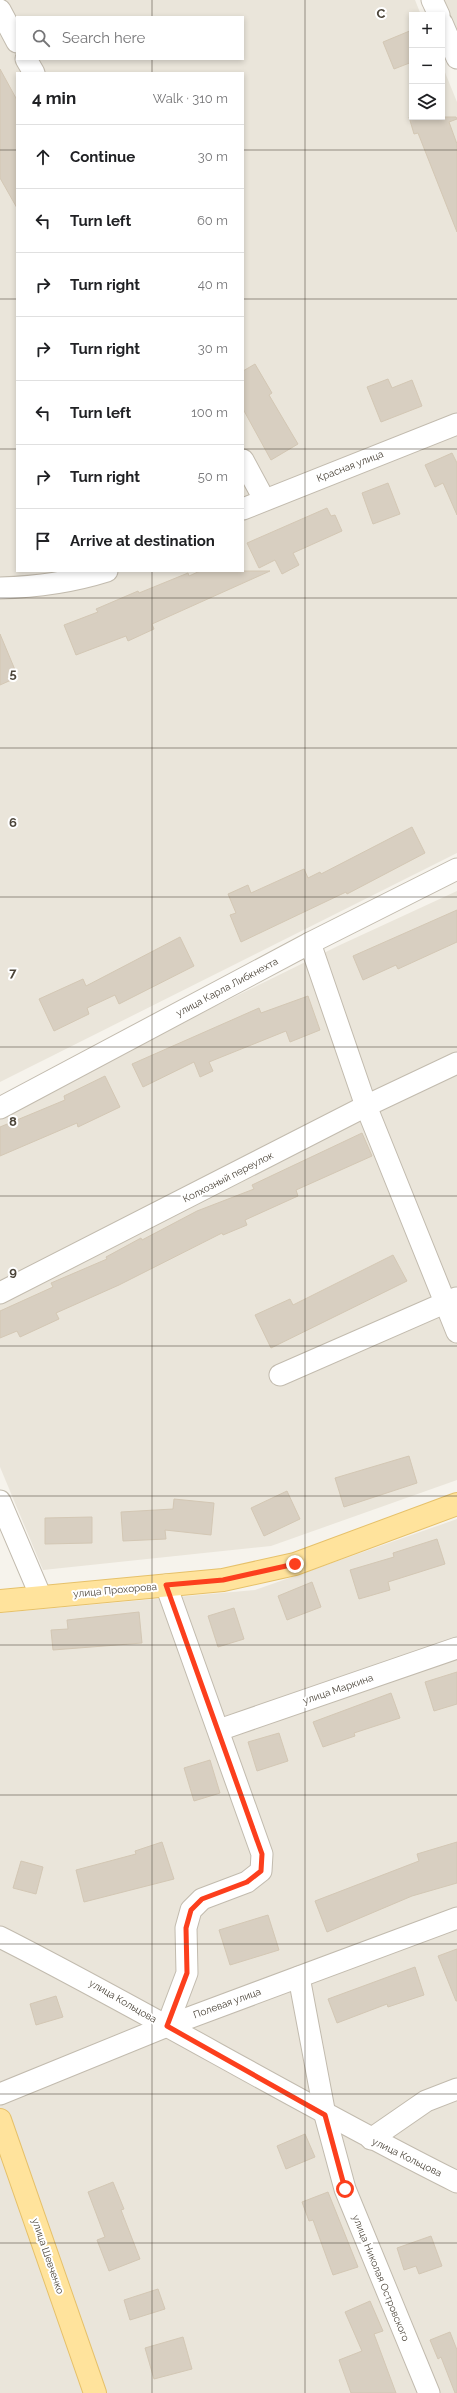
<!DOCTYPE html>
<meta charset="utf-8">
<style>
body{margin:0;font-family:Raleway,sans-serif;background:#f2f2f2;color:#202124}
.controls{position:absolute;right:12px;top:12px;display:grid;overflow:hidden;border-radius:0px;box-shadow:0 2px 6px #0003}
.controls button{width:36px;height:36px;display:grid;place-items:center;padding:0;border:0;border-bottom:1px solid #e0e0e0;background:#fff;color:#202124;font:20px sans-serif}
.stop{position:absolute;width:12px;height:12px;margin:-9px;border:3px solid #fc3f1d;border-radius:50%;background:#fff}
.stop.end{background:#fc3f1d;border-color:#fff;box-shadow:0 1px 4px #0008}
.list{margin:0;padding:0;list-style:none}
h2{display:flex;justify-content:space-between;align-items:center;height:52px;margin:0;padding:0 16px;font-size:17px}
h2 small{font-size:13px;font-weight:400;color:#757577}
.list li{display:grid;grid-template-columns:26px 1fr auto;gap:12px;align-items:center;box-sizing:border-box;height:64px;padding:0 16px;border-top:1px solid #e0e0e0}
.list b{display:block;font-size:15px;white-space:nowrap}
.list em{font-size:13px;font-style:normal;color:#757577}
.icon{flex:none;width:22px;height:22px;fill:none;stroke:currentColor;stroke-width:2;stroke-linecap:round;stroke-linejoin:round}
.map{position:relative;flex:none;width:457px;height:2393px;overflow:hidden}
.search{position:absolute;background:#fff;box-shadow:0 2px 6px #0003;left:16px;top:16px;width:228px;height:44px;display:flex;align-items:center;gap:10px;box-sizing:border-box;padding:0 14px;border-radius:0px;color:#757577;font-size:15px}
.panel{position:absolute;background:#fff;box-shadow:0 2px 6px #0003;left:16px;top:72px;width:228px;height:500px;border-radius:0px}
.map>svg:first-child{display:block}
.residential{fill:#eae5da;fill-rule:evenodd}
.building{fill:#d8cfc1;stroke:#d3c7b4}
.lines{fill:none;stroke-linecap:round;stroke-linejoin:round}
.minor-casing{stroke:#c2bbae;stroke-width:23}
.major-casing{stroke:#e6c16a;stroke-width:24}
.minor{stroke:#fff;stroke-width:21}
.major{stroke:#ffe39c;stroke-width:22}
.route{stroke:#fc3f1d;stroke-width:5}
.grid{fill:none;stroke:#4b4439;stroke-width:1;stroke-opacity:0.55}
.labels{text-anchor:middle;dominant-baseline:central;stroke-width:4;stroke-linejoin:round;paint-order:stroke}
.street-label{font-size:10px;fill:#4b4439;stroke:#fff}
.grid-label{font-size:13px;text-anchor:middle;font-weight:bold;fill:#4b4439;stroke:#fff;stroke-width:4;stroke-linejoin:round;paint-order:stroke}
</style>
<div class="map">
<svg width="457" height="2393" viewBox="0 0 457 2393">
<rect width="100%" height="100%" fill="#f6f3ec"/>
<g class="residential">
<path d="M0,0H415L421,15H412V117H442V65L457,102V853L0,1082ZM17,17H243V59H17ZM17,73H243V571H17Z"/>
<polygon points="442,0 457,0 457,37"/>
<polygon points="457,891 457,1480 271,1546 43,1570 0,1467 0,1112 340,945"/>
<polygon points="457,1519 457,2393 0,2393 0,1613 255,1590"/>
</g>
<g class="building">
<polygon points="412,30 412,62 394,69 383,42"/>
<polygon points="0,69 17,100 17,208 0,178"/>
<polygon points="409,117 456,117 457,119 449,122 457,144 457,232 418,133 414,134"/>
<polygon points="255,364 272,393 269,395 298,444 271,460 243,409 243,371"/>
<polygon points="388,379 392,388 412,380 422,406 381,422 367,387"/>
<polygon points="452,453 457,463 457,515 443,483 435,487 425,465"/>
<polygon points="388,483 400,514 373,524 362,493"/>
<polygon points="327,508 331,516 335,515 342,531 293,553 299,565 282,574 275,560 259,568 247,543"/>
<polygon points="200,571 270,571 152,624 154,629 128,641 126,636 76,655 64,625 98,612 96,609 138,591 139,593 188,573 189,576"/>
<polygon points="0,634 18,677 0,685"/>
<polygon points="412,827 425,853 347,894 346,892 241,942 230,915 236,913 228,894 248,885 251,893 304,869 308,878 320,872 321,874"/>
<polygon points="457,910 457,942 398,969 396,965 363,980 353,956"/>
<polygon points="180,937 194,966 119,1004 115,995 87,1008 89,1014 54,1031 39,999 83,979 86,986"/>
<polygon points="308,996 320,1030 290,1042 286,1031 209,1062 213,1071 200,1077 194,1062 143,1087 132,1064 259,1008 261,1013"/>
<polygon points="105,1076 120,1107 78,1127 77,1123 0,1156 0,1127 65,1100 64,1096"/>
<polygon points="362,1133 372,1156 296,1190 298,1196 245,1220 247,1225 223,1235 222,1233 119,1285 56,1313 59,1319 20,1337 17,1331 0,1338 0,1311 53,1287 51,1283 107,1259 106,1257 141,1238 142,1240 197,1211 254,1189 252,1185"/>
<polygon points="393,1255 407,1281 271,1348 255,1315 290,1299 293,1305"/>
<polygon points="409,1456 417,1483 344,1507 335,1478"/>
<polygon points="287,1491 300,1519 264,1536 251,1508"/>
<polygon points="174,1499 214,1503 211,1535 165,1530 166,1539 123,1541 121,1512 173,1509"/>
<polygon points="92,1517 92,1543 45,1544 45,1518"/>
<polygon points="437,1539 445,1564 388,1582 390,1590 359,1599 350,1570 394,1557 393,1553"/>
<polygon points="312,1582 321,1607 287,1620 278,1596"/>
<polygon points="234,1608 244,1639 218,1647 208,1616"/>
<polygon points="139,1612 142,1643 53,1650 51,1630 68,1629 67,1620"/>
<polygon points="457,1672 457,1704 434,1711 425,1682"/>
<polygon points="391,1693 400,1718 354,1733 355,1736 323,1747 313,1722"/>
<polygon points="279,1733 288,1761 257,1771 248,1742"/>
<polygon points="210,1760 220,1793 194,1801 184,1768"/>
<polygon points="162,1842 174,1879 84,1902 76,1870 136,1854 135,1851"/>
<polygon points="457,1842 457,1883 412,1896 327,1932 315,1901 419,1861 417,1854"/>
<polygon points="21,1861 43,1867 36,1894 13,1888"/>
<polygon points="268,1915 279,1950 230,1965 219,1930"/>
<polygon points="457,1949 457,2001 456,2001 438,1956"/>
<polygon points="415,1967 424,1995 388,2007 387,2004 337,2023 328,1999"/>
<polygon points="56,1996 63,2017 36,2025 30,2004"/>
<polygon points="305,2134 315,2157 286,2169 277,2146"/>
<polygon points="113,2182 124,2209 121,2210 140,2259 109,2271 97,2240 105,2237 88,2192"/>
<polygon points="328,2192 358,2267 333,2275 313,2220 309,2221 302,2202"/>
<polygon points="431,2236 442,2266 419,2274 416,2266 404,2270 397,2248"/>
<polygon points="158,2289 165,2309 130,2320 124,2300"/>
<polygon points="370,2301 383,2331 374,2334 396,2393 351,2393 339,2360 362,2351 345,2312"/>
<polygon points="450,2332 457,2350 457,2393 455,2393 441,2357 438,2359 430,2340"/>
<polygon points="183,2337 192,2369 154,2379 145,2348"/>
</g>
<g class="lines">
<defs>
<g id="minor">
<polyline points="432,0 439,15"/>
<polyline points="0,10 17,42"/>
<polyline points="442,23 457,58"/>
<polyline points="26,59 34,73"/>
<polyline points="243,460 264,499"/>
<polyline points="243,509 457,424"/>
<path d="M0,588C37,587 72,582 107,571"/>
<polyline points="310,943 366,1106 457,1332"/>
<polyline points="0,1108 310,943 457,869"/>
<polyline points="0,1293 366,1106 457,1063"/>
<polyline points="280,1375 456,1298"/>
<polyline points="0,1501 41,1597"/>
<polyline points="166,1585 262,1854 261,1871 247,1882 202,1899 191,1910 186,1928 187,1973 167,2026"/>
<polyline points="219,1730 457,1648"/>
<path d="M0,1937C154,2015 302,2105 457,2182"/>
<polyline points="299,1977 325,2115 345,2189 429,2393"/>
<polyline points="0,2094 167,2026 457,1918"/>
<polyline points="371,2139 426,2101 457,2089"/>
</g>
<g id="major">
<polyline points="0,1601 223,1580 295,1564 457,1504"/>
<polyline points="0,2120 95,2393"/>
</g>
</defs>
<use href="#minor" class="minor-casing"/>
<use href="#major" class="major-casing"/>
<use href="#minor" class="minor"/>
<use href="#major" class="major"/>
</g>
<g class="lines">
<polyline class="route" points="295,1564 223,1580 166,1585 262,1854 261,1871 247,1882 202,1899 191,1910 186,1928 187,1973 167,2026 325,2115 345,2189"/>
</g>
<path class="grid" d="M152,0V17M305,0V2393M152,59V73M0,150H17M243,150H457M0,299H17M243,299H457M0,449H17M243,449H457M152,571V2393M0,598H457M0,748H457M0,897H457M0,1047H457M0,1196H457M0,1346H457M0,1496H457M0,1645H457M0,1795H457M0,1944H457M0,2094H457M0,2243H457"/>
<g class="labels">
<g class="street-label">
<text transform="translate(350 466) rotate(-21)">Красная улица</text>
<text transform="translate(227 987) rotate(-28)">улица Карла Либкнехта</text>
<text transform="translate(228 1177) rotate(-27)">Колхозный переулок</text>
<text transform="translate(115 1590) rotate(-5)">улица Прохорова</text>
<text transform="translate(338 1689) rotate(-19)">улица Маркина</text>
<text transform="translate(123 2001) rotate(30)">улица Кольцова</text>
<text transform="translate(227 2003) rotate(-20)">Полевая улица</text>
<text transform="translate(407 2157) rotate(26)">улица Кольцова</text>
<text transform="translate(48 2256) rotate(71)">улица Шевченко</text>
<text transform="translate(381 2278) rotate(68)">улица Николая Островского</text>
</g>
</g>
<g class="grid-label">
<text x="381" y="18">C</text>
<text x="13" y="678">5</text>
<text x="13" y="827">6</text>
<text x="13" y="977">7</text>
<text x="13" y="1126">8</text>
<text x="13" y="1276">9</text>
</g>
</svg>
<div class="controls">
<button>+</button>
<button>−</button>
<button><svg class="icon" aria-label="layers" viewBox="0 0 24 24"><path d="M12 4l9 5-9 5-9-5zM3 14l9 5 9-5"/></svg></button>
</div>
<div class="stop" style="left:345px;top:2189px"></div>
<div class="stop end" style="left:295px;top:1564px"></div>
<div class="search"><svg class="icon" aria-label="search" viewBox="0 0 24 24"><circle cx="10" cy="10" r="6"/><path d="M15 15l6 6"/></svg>Search here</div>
<section class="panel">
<h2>4 min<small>Walk · 310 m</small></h2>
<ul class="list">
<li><svg class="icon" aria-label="ahead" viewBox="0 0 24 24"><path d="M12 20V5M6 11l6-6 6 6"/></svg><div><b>Continue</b></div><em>30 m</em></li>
<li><svg class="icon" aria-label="left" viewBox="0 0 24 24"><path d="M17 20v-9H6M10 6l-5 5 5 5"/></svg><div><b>Turn left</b></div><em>60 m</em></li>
<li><svg class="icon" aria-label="right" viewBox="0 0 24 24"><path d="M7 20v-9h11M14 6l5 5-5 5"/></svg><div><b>Turn right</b></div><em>40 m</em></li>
<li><svg class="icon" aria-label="right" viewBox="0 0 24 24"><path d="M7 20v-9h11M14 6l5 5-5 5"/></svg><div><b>Turn right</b></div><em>30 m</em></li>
<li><svg class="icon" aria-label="left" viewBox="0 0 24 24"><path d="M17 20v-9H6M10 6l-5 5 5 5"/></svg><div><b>Turn left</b></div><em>100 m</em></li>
<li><svg class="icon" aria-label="right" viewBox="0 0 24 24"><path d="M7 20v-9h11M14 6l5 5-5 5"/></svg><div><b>Turn right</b></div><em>50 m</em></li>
<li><svg class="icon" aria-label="arrive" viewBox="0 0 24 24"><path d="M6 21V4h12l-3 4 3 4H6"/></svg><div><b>Arrive at destination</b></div></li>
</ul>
</section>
</div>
